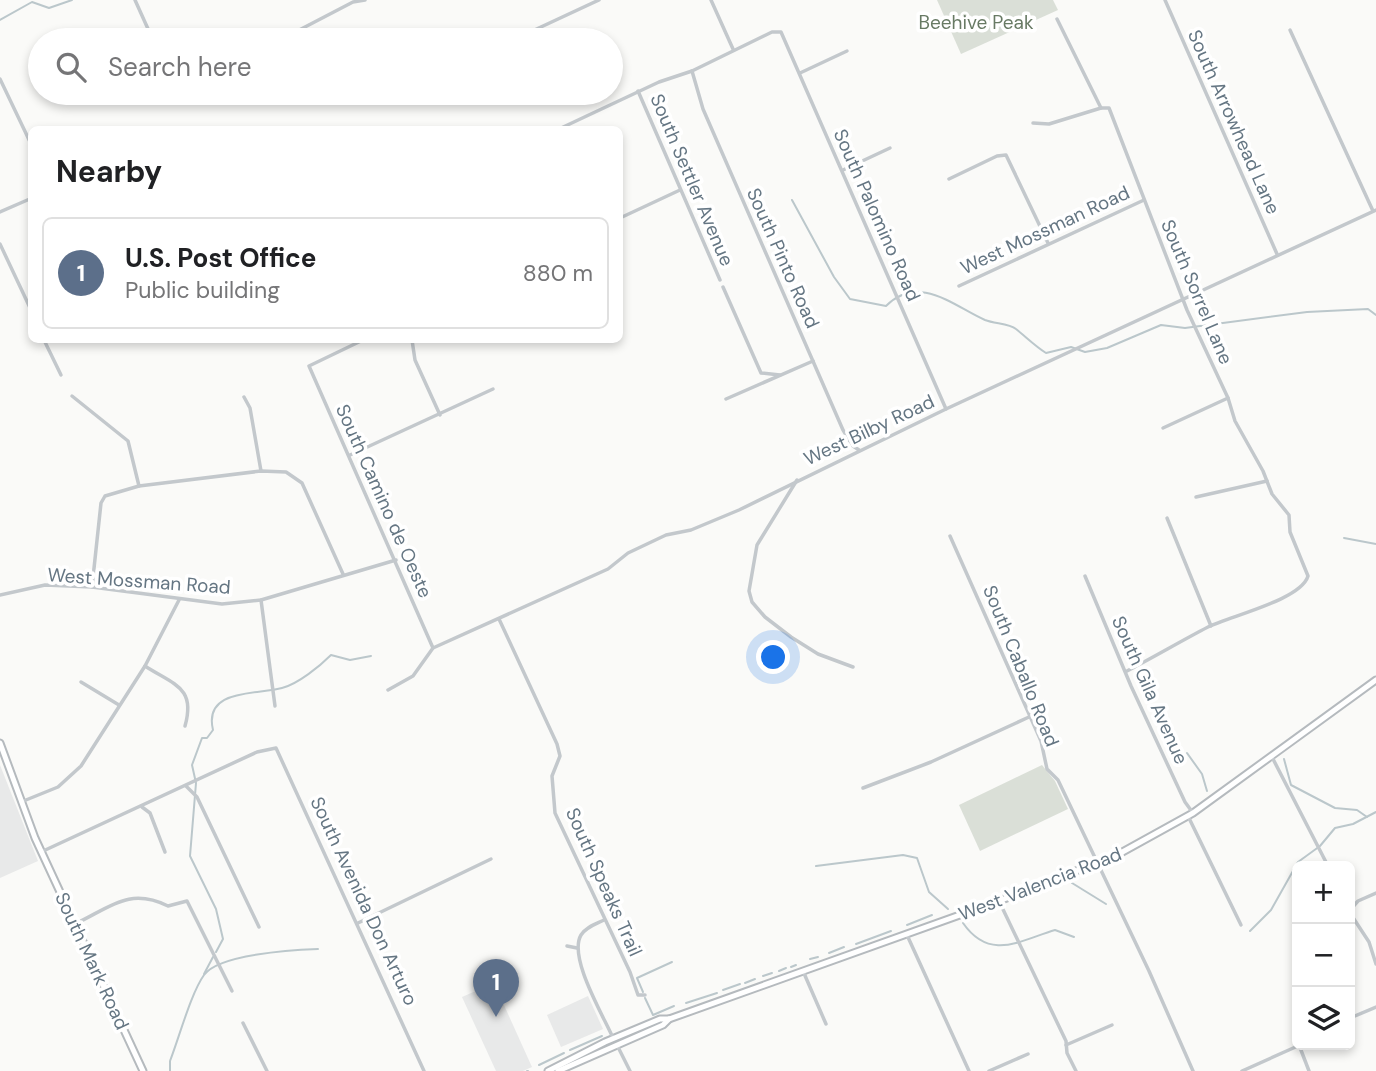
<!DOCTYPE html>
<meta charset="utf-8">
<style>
body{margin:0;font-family:"DM Sans",sans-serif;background:#f2f2f2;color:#202124}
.controls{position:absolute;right:21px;bottom:21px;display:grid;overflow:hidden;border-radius:10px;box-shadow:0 4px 10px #0003}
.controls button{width:63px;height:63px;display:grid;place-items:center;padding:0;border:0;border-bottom:2px solid #e0e0e0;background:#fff;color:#202124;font:35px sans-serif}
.you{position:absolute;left:774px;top:658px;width:24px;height:24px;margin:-18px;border:5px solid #fff;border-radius:50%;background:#1a73e8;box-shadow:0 0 0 10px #1a73e833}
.badge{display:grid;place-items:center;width:46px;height:46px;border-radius:50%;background:#db2777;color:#fff;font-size:23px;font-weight:700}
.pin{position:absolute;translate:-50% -58px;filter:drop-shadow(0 2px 4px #0008)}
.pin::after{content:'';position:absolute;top:37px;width:24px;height:21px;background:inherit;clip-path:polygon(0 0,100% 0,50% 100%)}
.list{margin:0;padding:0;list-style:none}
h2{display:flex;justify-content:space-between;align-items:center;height:91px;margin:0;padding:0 28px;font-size:30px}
h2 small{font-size:23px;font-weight:400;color:#757577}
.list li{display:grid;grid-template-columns:46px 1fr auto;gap:21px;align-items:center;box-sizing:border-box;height:112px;margin:0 14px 14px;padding:0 14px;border:2px solid #e0e0e0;border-radius:10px}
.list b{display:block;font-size:26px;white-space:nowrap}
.list p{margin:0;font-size:23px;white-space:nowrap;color:#757577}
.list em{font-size:23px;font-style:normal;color:#757577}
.icon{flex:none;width:38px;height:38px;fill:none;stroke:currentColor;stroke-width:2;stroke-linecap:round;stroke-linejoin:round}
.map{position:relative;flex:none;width:1376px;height:1071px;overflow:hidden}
.search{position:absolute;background:#fff;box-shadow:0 4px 10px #0003;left:28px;top:28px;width:595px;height:77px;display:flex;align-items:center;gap:18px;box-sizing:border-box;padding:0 24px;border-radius:38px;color:#757577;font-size:26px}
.panel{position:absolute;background:#fff;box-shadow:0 4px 10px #0003;left:28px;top:126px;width:595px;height:217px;border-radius:10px}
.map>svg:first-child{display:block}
.built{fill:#e8e9e9}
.green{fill:#dadfd7}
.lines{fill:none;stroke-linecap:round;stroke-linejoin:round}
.stream{stroke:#bbc7cb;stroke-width:2}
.major-casing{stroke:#b5babe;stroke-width:9}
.minor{stroke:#c3c8cc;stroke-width:3.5}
.major{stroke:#fff;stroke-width:5}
.labels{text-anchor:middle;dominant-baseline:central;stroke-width:7;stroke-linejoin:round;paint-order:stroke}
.park-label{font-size:19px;fill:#687a64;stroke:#fff}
.street-label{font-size:19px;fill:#657683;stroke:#fff}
</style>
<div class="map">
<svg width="1376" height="1071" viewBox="0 0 1376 1071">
<rect width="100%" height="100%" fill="#fafaf8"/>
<g class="built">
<polygon points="0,765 38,861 0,878"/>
<polygon points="494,983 532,1067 523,1071 496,1071 462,997"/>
<polygon points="588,996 603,1029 561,1047 547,1015"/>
</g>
<g class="green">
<polygon points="937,0 1053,0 1058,10 961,54"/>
<polygon points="1042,765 1055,781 1068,809 980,851 959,805"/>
</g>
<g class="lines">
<g class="stream">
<polyline points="0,20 32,2 49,8 72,0"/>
<path d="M792,200L834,277L850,299L886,306C919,273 955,307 985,320C995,324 1009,323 1016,329C1026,337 1035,346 1046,353L1071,347L1085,352L1107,348L1161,325L1185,328L1307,312L1368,309L1376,315"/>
<polyline points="1344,538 1376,544"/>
<polyline points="1187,753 1202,774 1207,791"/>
<polyline points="1284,759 1291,785 1335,808 1357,810 1367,817"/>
<polyline points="816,866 903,855 917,858 929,892 948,909"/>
<polyline points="1072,883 1106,904"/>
<path d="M963,923C990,962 1021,940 1055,930L1074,937"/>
<polyline points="907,925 932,915"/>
<polyline points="1250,931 1271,910 1298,862 1320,846 1335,828 1353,824 1376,812"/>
<polyline points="856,944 891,931"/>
<path d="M216,952L223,939L216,909L190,856L196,783L192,765L202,738H207L213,730C203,688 257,695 282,688C298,684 320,666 331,655L350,660L371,656"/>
<polyline points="829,953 844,947"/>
<polyline points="810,959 818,957"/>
<polyline points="791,967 796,965"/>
<polyline points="779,971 786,968"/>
<polyline points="204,974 213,957"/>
<polyline points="763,976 772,973"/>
<polyline points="745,983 755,979"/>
<polyline points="723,990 740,984"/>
<polyline points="643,992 637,978 672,962"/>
<polyline points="645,998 653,1015 674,1006"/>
<polyline points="686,1003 717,993"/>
<polyline points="570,1050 602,1036"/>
<polyline points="539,1065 564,1053"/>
<path d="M170,1071V1061C179,1038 191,993 204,975C219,954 293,950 318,949"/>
<polyline points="527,1071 528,1071"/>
</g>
<defs>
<g id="major">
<polyline points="0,743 35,838 143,1071"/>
<polyline points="548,1071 605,1042 660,1019 669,1019 999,901 1117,855 1193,813 1376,680"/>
<polyline points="558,1071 663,1025 669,1019"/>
</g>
</defs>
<use href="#major" class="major-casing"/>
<g class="minor">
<polyline points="135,0 153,40"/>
<polyline points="711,0 733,49"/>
<polyline points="1165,0 1277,254"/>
<path d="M1057,19L1101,108H1109L1187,310L1228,398L1235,421L1263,471L1272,494L1289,515L1290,532L1308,576C1301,600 1230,616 1208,627C1181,641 1154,657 1127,671"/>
<polyline points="1290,30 1373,211"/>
<polyline points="280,40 353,2 365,0"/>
<polyline points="513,40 599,0"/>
<polyline points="692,71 703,109 843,430 853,446 859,450"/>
<polyline points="800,73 847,51"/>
<polyline points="0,79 32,146"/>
<polyline points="638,91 720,280"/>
<polyline points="400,93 401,93"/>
<polyline points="1033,123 1049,124 1101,108"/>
<polyline points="559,129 659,82 692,71 772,32 781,32 946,409"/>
<polyline points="843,170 890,148"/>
<polyline points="949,179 997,156 1006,155 1048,243"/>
<polyline points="0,212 32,198"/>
<polyline points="620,218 680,190"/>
<polyline points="0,244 32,312"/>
<polyline points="959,286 1144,200"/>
<polyline points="723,287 761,373 780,375"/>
<polyline points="44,340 61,375"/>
<polyline points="363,340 309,366 433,648"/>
<polyline points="412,340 415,360 440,415"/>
<polyline points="72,396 128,441 139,486"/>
<polyline points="244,397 250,408 261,471"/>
<polyline points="726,399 813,361"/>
<polyline points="1163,428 1228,398"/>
<polyline points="350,455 493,389"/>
<polyline points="797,480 757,545 749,591 752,602 765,617 791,637 818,654 853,667"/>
<polyline points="1196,497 1267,481"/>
<polyline points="1167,518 1211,626"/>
<polyline points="950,536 1041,741 1047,769 1058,780 1149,971 1193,1071"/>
<polyline points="1085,576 1131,686 1185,802 1193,813"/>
<polyline points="92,587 101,503 105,496 139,486 261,471 286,472 302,483 343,574"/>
<polyline points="0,595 45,585 92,587 222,604 261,600 396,560"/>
<polyline points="261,600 275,706"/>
<polyline points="499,619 557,744 560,756 552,776 555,813 630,972 638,995 645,995"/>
<path d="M145,666C174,685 196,687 185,726"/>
<polyline points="81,682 119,705"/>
<polyline points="388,690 413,676 433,648 608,569 628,553 666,535 691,530 739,510 946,409 1376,210"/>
<polyline points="1272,757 1328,866"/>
<polyline points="186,786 197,797 259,927"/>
<polyline points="863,788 931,762 1029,717"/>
<polyline points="21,802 58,787 81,766 145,666 179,600"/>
<polyline points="142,807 150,813 165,852"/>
<polyline points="1188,816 1241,925"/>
<polyline points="41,852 257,752 276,748 424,1071"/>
<polyline points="999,901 1066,1041 1067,1053 1076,1071"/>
<polyline points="1350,910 1358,901 1376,893"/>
<polyline points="1350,913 1369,942 1376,964"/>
<path d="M604,920C596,924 586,927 581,935C568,957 603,1015 613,1038"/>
<polyline points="358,923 491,859"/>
<path d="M75,924C111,907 129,887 168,906L187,901L232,991"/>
<polyline points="907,935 969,1071"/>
<polyline points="567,946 577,948"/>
<polyline points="803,971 826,1024"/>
<polyline points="1350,1018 1376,1007"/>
<polyline points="243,1023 267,1071"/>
<polyline points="617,1045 630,1071"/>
<polyline points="1066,1045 1112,1025"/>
<polyline points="1299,1045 1309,1071"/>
<polyline points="989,1071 1028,1054"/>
<polyline points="1242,1071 1300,1045"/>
</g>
<use href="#major" class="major"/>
</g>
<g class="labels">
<g class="park-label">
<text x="976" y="22">Beehive Peak</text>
</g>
<g class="street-label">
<text transform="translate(1234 122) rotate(66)">South Arrowhead Lane</text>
<text transform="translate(692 180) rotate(67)">South Settler Avenue</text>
<text transform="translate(877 215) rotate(66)">South Palomino Road</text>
<text transform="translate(1045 230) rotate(-25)">West Mossman Road</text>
<text transform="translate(783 258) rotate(66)">South Pinto Road</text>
<text transform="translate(1197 292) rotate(67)">South Sorrel Lane</text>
<text transform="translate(869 430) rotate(-25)">West Bilby Road</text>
<text transform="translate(384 501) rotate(66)">South Camino de Oeste</text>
<text transform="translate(139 581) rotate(4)">West Mossman Road</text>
<text transform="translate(1021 666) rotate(68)">South Caballo Road</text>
<text transform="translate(1150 690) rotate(66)">South Gila Avenue</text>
<text transform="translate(604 882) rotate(66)">South Speaks Trail</text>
<text transform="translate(1040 884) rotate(-21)">West Valencia Road</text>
<text transform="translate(364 901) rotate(65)">South Avenida Don Arturo</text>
<text transform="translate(92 961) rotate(65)">South Mark Road</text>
</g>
</g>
</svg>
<div class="controls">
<button>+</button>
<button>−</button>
<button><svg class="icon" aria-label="layers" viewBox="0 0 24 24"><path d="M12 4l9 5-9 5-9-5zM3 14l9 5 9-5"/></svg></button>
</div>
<div class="you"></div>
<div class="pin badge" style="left:496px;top:1017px;background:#5c6f8a">1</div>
<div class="search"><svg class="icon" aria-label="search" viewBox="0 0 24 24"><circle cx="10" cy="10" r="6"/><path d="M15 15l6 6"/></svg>Search here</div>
<section class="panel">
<h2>Nearby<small></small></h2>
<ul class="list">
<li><span class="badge" style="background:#5c6f8a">1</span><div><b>U.S. Post Office</b><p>Public building</p></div><em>880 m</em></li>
</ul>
</section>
</div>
